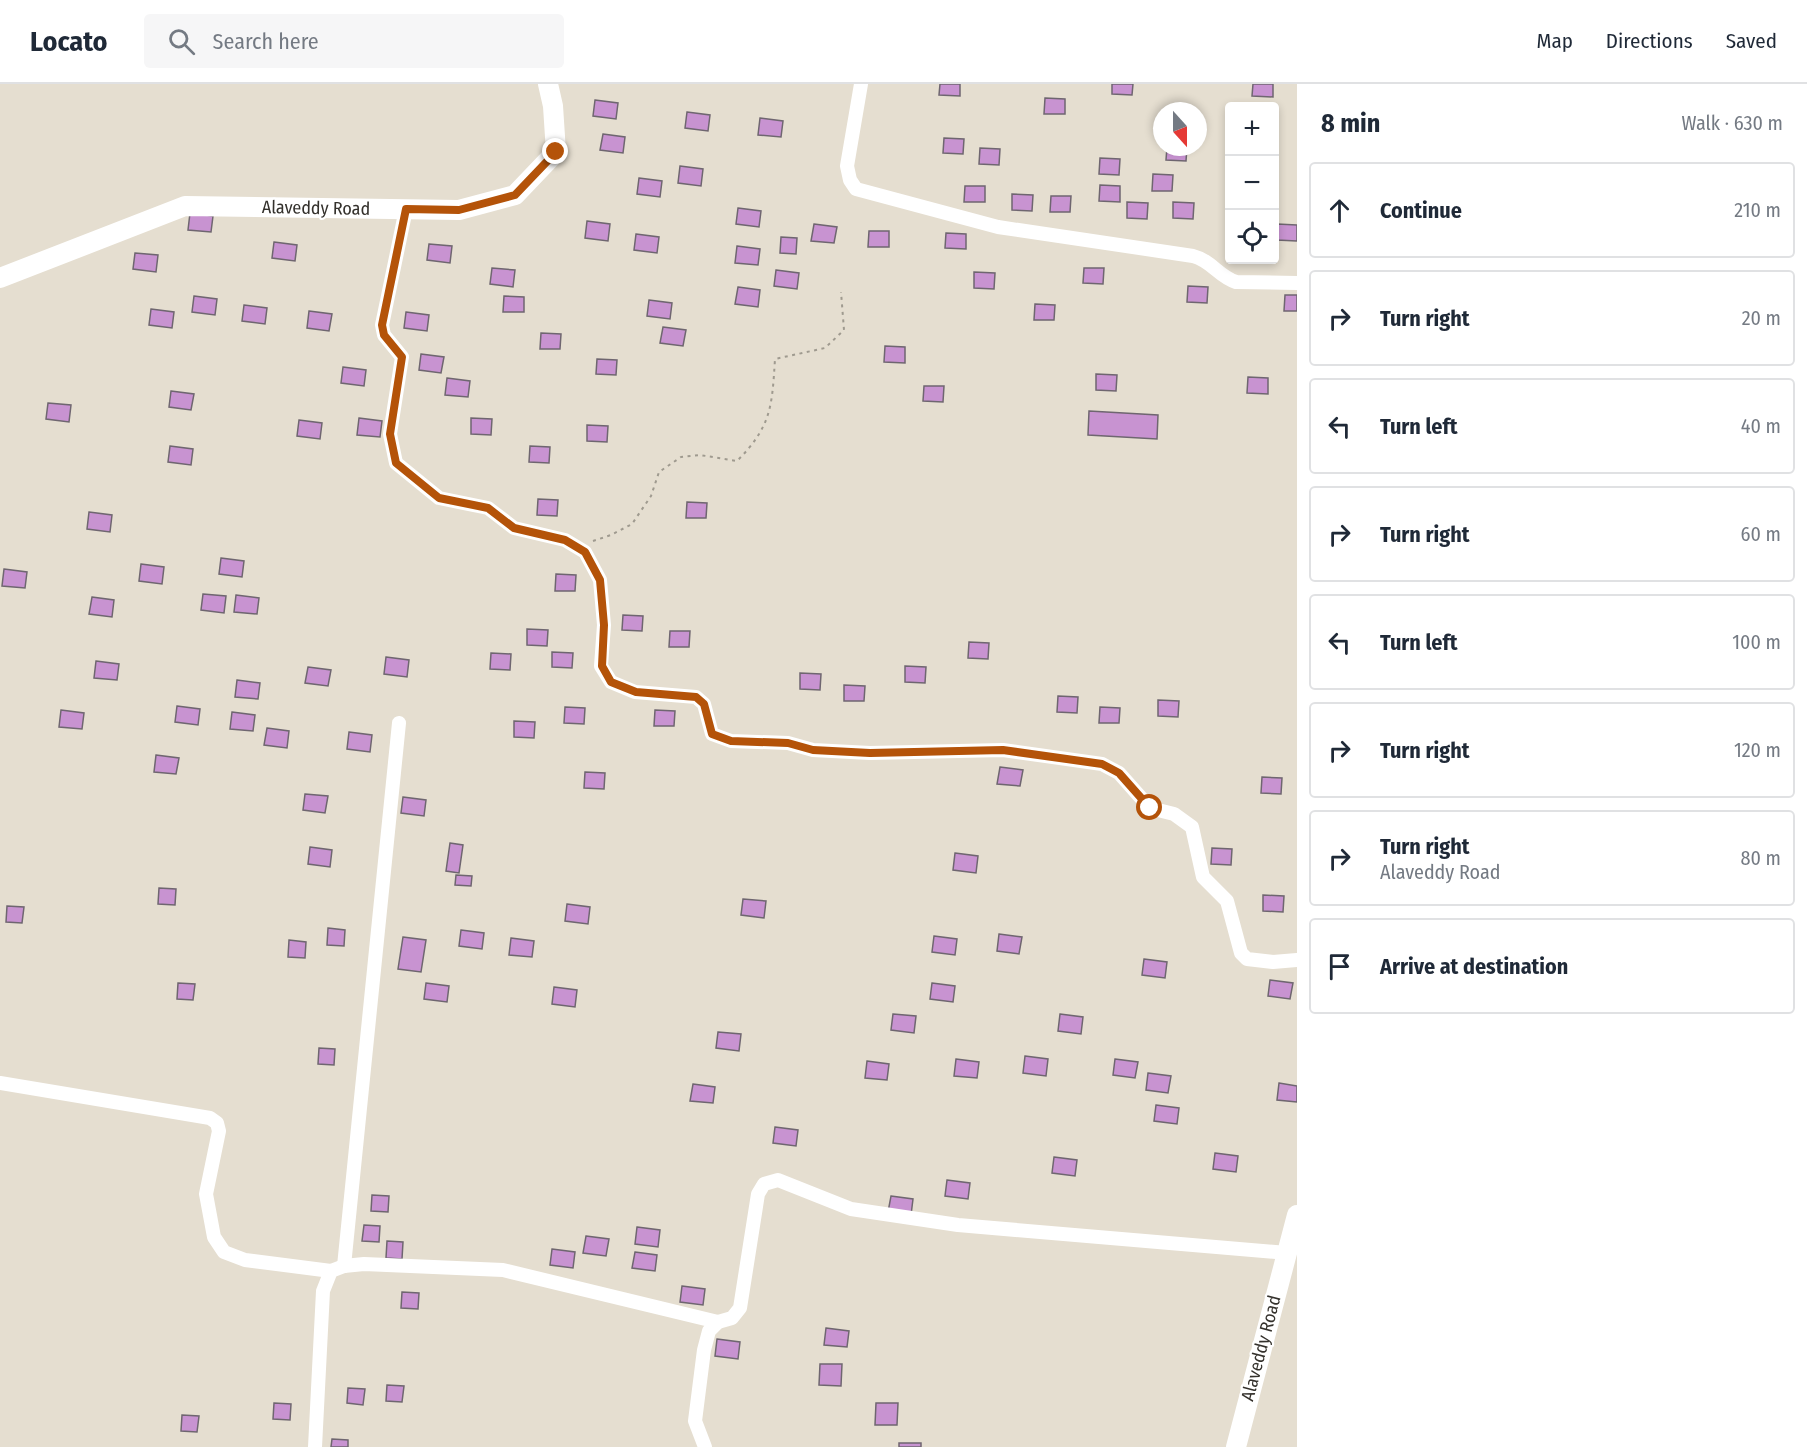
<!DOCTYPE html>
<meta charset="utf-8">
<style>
body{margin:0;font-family:"Fira Sans Condensed",sans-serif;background:#f6f6f7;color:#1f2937}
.controls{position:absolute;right:18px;top:18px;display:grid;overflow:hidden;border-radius:6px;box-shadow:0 3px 9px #0003}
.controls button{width:54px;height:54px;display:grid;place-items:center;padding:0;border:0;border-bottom:2px solid #e0e1e3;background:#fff;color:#1f2937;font:30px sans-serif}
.compass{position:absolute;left:1153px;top:18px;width:54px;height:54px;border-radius:50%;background:#fff;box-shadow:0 3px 9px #0003;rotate:159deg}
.stop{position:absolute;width:18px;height:18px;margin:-14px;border:4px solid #b45309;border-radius:50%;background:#fff}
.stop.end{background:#b45309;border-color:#fff;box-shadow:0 2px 6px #0008}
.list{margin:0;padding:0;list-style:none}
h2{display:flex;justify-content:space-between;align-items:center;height:78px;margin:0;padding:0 24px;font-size:26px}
h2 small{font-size:20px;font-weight:400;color:#747a83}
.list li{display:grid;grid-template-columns:39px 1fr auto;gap:18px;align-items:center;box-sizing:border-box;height:96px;margin:0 12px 12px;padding:0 12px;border:2px solid #e0e1e3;border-radius:6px}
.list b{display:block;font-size:22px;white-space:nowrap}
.list p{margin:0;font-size:20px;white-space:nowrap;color:#747a83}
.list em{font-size:20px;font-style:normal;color:#747a83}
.icon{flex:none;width:33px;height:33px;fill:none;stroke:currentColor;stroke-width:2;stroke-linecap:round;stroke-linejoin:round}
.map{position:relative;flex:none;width:1297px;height:1363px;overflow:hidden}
header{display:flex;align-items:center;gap:36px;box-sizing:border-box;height:84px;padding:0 30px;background:#fff;border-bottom:2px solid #e0e1e3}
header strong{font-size:28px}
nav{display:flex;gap:33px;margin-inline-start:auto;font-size:21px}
.search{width:420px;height:54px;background:#f6f6f7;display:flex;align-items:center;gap:15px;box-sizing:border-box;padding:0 21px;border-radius:6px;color:#747a83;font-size:22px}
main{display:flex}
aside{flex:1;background:#fff}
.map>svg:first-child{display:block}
.building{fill:#c893d1;stroke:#6f6670;stroke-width:1.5}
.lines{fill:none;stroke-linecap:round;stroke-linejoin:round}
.path{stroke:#9f9a8f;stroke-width:2;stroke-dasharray:3 4.5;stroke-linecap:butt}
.street{stroke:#fff;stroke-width:14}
.secondary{stroke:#fff;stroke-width:20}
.route{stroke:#b45309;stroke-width:8}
.labels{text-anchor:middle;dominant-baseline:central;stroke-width:4.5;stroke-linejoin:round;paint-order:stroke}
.street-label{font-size:18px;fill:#34312c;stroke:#fff}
</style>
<header>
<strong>Locato</strong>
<div class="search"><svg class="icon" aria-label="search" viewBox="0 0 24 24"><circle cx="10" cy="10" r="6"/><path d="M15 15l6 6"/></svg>Search here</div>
<nav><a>Map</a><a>Directions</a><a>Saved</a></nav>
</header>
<main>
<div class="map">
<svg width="1297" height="1363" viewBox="0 0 1297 1363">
<rect width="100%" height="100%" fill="#e5ded0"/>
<g class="building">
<polygon points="940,0 960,0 960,12 939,11"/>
<polygon points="1112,0 1133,0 1132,11 1112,10"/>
<polygon points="1253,0 1273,0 1273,13 1252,12"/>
<polygon points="1045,14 1065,15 1065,30 1044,30"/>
<polygon points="595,16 618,19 616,35 593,32"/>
<polygon points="687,28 710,31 708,47 685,44"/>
<polygon points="760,34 783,37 781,53 758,51"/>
<polygon points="603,50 625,53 623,69 600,66"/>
<polygon points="944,54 964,55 963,70 943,69"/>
<polygon points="1167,63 1187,63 1186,77 1166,76"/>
<polygon points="980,64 1000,65 999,81 979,80"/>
<polygon points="1100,74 1120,75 1119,91 1099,90"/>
<polygon points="680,82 703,85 701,102 678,99"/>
<polygon points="1153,90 1173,91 1172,107 1152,107"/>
<polygon points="639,94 662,97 660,113 637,110"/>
<polygon points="1100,101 1120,102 1120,118 1099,117"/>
<polygon points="965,102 985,102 985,118 964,118"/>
<polygon points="1012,110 1033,111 1032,127 1012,126"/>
<polygon points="1051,112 1071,112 1070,128 1050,128"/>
<polygon points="1127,118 1148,119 1147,135 1127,134"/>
<polygon points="1173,118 1194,119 1193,135 1173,134"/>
<polygon points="738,124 761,127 759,143 736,140"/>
<polygon points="190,129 213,132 211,148 188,146"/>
<polygon points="587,137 610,140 608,157 585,154"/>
<polygon points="814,140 837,143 834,159 811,157"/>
<polygon points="1277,140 1297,141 1297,157 1277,156"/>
<polygon points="869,147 889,147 889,163 868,163"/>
<polygon points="946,149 966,150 966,165 945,164"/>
<polygon points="636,150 659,153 657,169 634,166"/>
<polygon points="781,153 797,154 796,170 780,169"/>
<polygon points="274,158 297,161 295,177 272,174"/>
<polygon points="429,160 452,162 450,179 427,176"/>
<polygon points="737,162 760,165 758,181 735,179"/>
<polygon points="135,169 158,171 156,188 133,185"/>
<polygon points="492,184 515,186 513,203 490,200"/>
<polygon points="1084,184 1104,184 1103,200 1083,199"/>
<polygon points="776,186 799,189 797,205 774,202"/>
<polygon points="974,188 995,189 994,205 974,204"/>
<polygon points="1188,202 1208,203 1207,219 1187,218"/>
<polygon points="738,203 760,206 758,223 735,220"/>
<polygon points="1285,211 1297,211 1297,227 1284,227"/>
<polygon points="194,212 217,215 215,231 192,228"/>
<polygon points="504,212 524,213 524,228 503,228"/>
<polygon points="649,216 672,219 670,235 647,232"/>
<polygon points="1035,220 1055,221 1054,236 1034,236"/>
<polygon points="244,221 267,224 265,240 242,237"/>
<polygon points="151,225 174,228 172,244 149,241"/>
<polygon points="309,227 332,230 329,247 307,244"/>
<polygon points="406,228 429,231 427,247 404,244"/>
<polygon points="663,243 686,246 683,262 660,259"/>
<polygon points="541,249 561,250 560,265 540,265"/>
<polygon points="885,262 905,263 905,279 884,278"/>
<polygon points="421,270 444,273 441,289 419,286"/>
<polygon points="597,275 617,276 616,291 596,290"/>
<polygon points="343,283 366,286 364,302 341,299"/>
<polygon points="1096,290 1117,291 1116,307 1096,306"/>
<polygon points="1248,293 1268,294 1268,310 1247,309"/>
<polygon points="447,294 470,297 468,313 445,311"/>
<polygon points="924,302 944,302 943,318 923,317"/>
<polygon points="171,307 194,310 191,326 169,323"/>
<polygon points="48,319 71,321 69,338 46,335"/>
<polygon points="1089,327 1158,331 1157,355 1088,351"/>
<polygon points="359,334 382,337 380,353 357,351"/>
<polygon points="471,334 492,335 491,351 471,350"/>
<polygon points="299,336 322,339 320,355 297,352"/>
<polygon points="587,341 608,342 607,358 587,357"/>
<polygon points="170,362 193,365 191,381 168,378"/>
<polygon points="530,362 550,363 549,379 529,378"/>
<polygon points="538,415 558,416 557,432 537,431"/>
<polygon points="687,418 707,419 706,434 686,434"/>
<polygon points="89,428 112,431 110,448 87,445"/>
<polygon points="221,474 244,477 242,493 219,490"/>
<polygon points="141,480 164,483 162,500 139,497"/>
<polygon points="4,485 27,488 25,504 2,502"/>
<polygon points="556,490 576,491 575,507 555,507"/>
<polygon points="203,510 226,512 224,529 201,526"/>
<polygon points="236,511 259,514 257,530 234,528"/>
<polygon points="92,513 114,516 112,533 89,530"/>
<polygon points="623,531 643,532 642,547 622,546"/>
<polygon points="527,545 548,546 547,562 527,561"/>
<polygon points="670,547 690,547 689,563 669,563"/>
<polygon points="969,558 989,559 988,575 968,574"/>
<polygon points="552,568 573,569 572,584 552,583"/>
<polygon points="491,569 511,570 510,586 490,585"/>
<polygon points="386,573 409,576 407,593 384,590"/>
<polygon points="96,577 119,580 117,596 94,594"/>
<polygon points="905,582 926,583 925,599 905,598"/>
<polygon points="308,583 331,586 328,602 305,599"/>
<polygon points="800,589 821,590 820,606 800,605"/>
<polygon points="237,596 260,599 258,615 235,613"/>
<polygon points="844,601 865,602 864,617 844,617"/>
<polygon points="1058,612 1078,613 1077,629 1057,628"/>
<polygon points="1158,616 1179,617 1178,633 1158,632"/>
<polygon points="177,622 200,625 198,641 175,638"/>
<polygon points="565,623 585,624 584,640 564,639"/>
<polygon points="1100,623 1120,624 1119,639 1099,639"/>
<polygon points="61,626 84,629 82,645 59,643"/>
<polygon points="655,626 675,627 674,642 654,642"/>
<polygon points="232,628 255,631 253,647 230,645"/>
<polygon points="514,637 535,638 534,654 514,653"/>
<polygon points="267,644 289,647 287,664 264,661"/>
<polygon points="349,648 372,651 370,668 347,665"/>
<polygon points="156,671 179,674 176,690 154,688"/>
<polygon points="1000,683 1023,686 1020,702 997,700"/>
<polygon points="585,688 605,689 604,705 584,704"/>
<polygon points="1262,693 1282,694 1281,710 1261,709"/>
<polygon points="305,710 328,712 325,729 303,726"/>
<polygon points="403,713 426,716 424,732 401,729"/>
<polygon points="450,759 463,761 459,789 446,787"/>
<polygon points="310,763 332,766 330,783 308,780"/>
<polygon points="1212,764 1232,765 1231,781 1211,780"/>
<polygon points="955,769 978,772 976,789 953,786"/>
<polygon points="456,791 472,792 471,802 455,801"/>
<polygon points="159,804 176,805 175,821 158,820"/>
<polygon points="1263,811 1284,812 1283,828 1263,827"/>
<polygon points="743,815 766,817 764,834 741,831"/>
<polygon points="567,820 590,823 588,840 565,837"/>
<polygon points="7,822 24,823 22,839 6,838"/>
<polygon points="328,844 345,846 344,862 327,861"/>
<polygon points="461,846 484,849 482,865 459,862"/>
<polygon points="999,850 1022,853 1019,870 997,867"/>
<polygon points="934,852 957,855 955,871 932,868"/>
<polygon points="403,853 426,856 421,888 398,885"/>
<polygon points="511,854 534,857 532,873 509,871"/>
<polygon points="289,856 306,858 305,874 288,873"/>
<polygon points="1144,875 1167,878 1165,894 1142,891"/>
<polygon points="1270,896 1293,899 1290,915 1268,912"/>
<polygon points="178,899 195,900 193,916 177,915"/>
<polygon points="426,899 449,902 447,918 424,915"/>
<polygon points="932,899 955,902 953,918 930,915"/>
<polygon points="554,903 577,906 575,923 552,920"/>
<polygon points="893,930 916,932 914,949 891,946"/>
<polygon points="1060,930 1083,933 1081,950 1058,947"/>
<polygon points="718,948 741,950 739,967 716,964"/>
<polygon points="319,964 335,965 334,981 318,980"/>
<polygon points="1025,972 1048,975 1046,992 1023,989"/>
<polygon points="956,975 979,978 977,994 954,992"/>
<polygon points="1115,975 1138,978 1135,994 1113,991"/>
<polygon points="867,977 889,980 887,996 865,994"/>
<polygon points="1148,989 1171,992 1168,1009 1146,1006"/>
<polygon points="1279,999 1297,1002 1297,1018 1277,1016"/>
<polygon points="693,1000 715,1003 713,1019 690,1017"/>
<polygon points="1156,1021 1179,1024 1177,1040 1154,1037"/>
<polygon points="775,1043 798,1046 796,1062 773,1059"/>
<polygon points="1215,1069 1238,1072 1236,1088 1213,1085"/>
<polygon points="1054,1073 1077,1076 1075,1092 1052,1089"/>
<polygon points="947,1096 970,1099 968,1115 945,1112"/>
<polygon points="372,1111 389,1112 388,1128 371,1127"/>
<polygon points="891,1112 913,1115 911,1131 888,1128"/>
<polygon points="364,1141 380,1142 379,1158 362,1157"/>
<polygon points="637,1143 660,1146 658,1163 635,1160"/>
<polygon points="586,1152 609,1155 606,1172 583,1169"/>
<polygon points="387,1157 403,1158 402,1175 386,1174"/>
<polygon points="552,1165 575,1168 573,1184 550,1181"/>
<polygon points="635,1168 657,1171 655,1187 632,1184"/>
<polygon points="682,1202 705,1205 703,1221 680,1218"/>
<polygon points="402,1208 419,1209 418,1225 401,1224"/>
<polygon points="826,1244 849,1247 847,1263 824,1261"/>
<polygon points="717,1255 740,1258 738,1275 715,1272"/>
<polygon points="820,1280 842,1280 841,1302 819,1301"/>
<polygon points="387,1301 404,1302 402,1318 386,1317"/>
<polygon points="348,1304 365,1305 363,1321 347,1319"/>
<polygon points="274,1319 291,1320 290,1336 273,1335"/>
<polygon points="876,1319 898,1319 897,1341 875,1341"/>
<polygon points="182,1331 199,1332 197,1348 181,1347"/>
<polygon points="332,1355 348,1356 348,1363 331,1363"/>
<rect x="899" y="1359" width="22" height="4"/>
</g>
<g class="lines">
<path class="path" d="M593,457L611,451L632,440L651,412L659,388L681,373L700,371L737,377C772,342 772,321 775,275L825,264L844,246L841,208"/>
<g class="street">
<path d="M861,0L847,82L850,96L856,105L998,143L1193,172C1212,177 1218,192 1236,198L1297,199"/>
<polyline points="406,125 382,241 384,251 402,273 390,350 396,379 439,414 488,424 514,444 565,456 585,468 600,496 604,541 601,582 611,598 635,608 696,613 704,620 712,650 731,657 788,659 813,666 870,669 1003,666 1102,680 1119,689 1150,724 1174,730 1192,743 1203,793 1227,817 1241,869 1247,875 1273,878 1297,876"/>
<polyline points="0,999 210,1034 217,1039 219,1047 206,1110 214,1153 224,1168 245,1176 331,1187"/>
<polyline points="344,1182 399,639"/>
<polyline points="315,1363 323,1207 331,1187 344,1182 364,1180 503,1186 718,1238"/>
<polyline points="705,1363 695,1337 704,1266 709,1247 718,1238 732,1234 740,1224 758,1110 764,1100 778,1096 851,1125 958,1141 1287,1169"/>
</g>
<g class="secondary">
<polyline points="0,194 185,122 459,126 515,111 556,68 553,22 548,0"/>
<polyline points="1236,1363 1297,1131"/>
</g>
</g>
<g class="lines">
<polyline class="route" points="556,68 515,111 459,126 406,125 382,241 384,251 402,273 390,350 396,379 439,414 488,424 514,444 565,456 585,468 600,496 604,541 602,582 611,598 636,608 696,613 704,620 712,650 731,657 788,659 813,666 870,669 1003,666 1102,680 1119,689 1150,724"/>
</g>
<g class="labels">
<g class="street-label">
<text transform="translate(316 124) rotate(1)">Alaveddy Road</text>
<text transform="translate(1261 1264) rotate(-75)">Alaveddy Road</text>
</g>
</g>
</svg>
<div class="controls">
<button>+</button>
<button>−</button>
<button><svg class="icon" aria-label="locate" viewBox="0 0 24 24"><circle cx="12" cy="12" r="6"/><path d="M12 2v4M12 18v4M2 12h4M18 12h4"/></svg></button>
</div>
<svg class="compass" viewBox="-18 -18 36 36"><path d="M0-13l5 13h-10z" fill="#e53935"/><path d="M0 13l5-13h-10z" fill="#747a83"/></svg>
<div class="stop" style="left:1150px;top:724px"></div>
<div class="stop end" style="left:556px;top:68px"></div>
</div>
<aside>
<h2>8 min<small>Walk · 630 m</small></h2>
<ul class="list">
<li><svg class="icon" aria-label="ahead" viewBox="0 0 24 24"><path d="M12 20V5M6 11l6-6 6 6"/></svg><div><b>Continue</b></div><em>210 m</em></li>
<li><svg class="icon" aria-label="right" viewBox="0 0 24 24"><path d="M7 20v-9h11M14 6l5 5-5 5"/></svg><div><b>Turn right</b></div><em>20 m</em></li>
<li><svg class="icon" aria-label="left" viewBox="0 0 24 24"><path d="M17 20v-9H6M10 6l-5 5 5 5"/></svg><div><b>Turn left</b></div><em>40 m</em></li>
<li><svg class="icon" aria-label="right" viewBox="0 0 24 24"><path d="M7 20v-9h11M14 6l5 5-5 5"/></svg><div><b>Turn right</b></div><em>60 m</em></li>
<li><svg class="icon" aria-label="left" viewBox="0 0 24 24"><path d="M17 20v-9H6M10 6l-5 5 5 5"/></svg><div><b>Turn left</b></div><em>100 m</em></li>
<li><svg class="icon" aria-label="right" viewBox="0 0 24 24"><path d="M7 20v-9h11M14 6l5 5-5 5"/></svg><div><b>Turn right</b></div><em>120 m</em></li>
<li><svg class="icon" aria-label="right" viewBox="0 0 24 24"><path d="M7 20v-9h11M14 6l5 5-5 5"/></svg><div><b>Turn right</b><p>Alaveddy Road</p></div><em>80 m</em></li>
<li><svg class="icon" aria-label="arrive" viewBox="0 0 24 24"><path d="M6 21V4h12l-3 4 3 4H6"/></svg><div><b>Arrive at destination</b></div></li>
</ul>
</aside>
</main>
